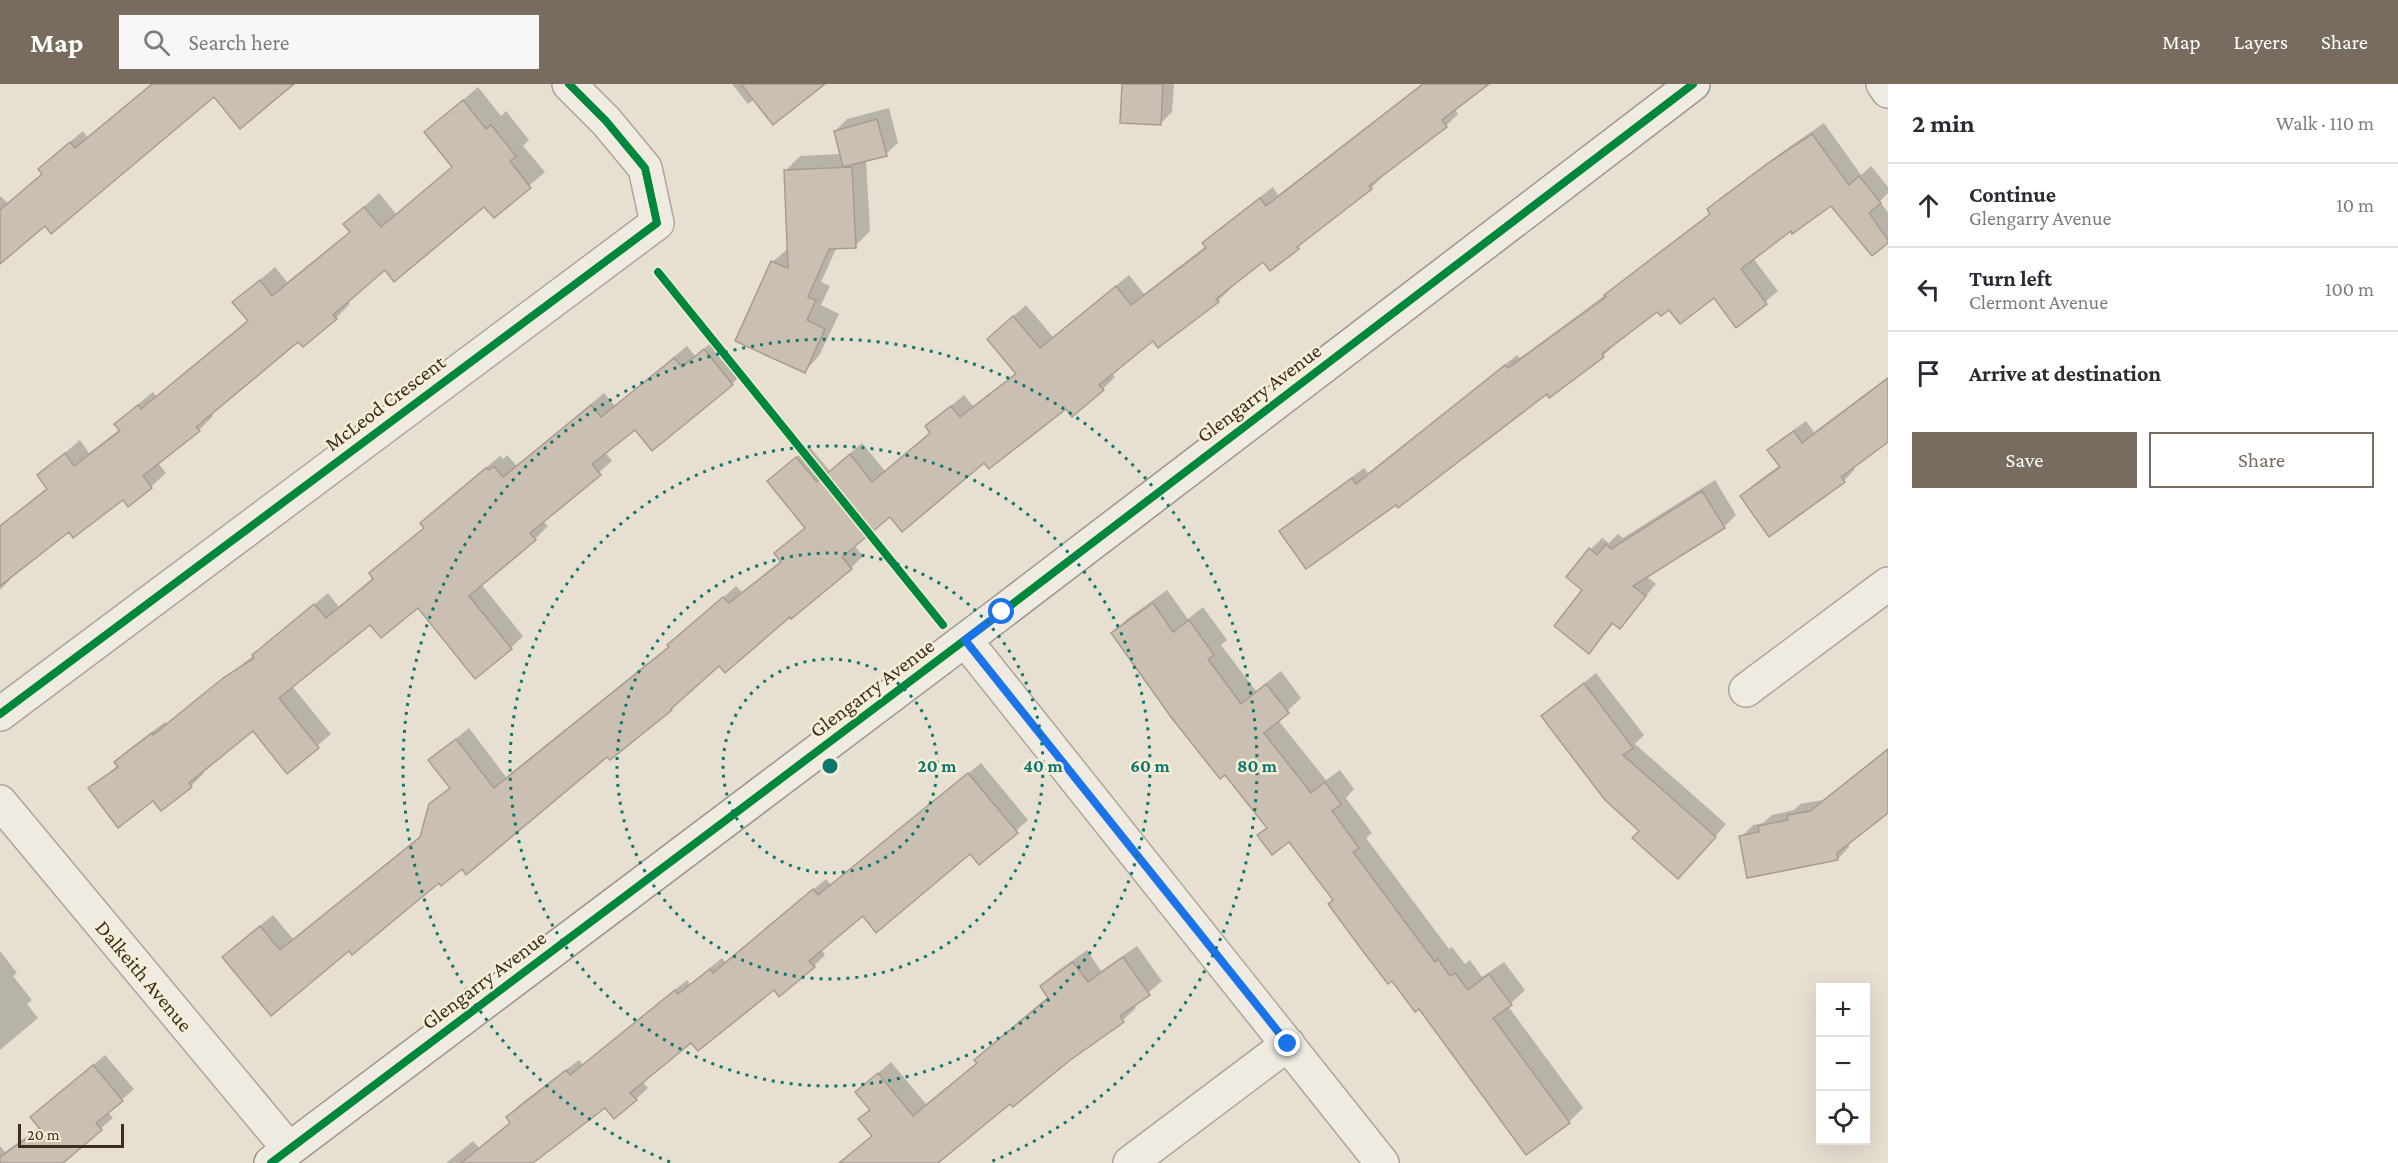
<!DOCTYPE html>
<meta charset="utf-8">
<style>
body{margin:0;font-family:"Crimson Pro",serif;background:#f7f7f7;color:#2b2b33}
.controls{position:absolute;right:18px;bottom:18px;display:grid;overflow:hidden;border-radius:0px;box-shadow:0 6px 24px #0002}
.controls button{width:54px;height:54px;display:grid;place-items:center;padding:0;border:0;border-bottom:2px solid #e1e1e2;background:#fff;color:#2b2b33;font:30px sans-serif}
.scale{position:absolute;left:18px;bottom:15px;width:106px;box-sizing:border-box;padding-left:6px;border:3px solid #3d2e20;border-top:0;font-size:16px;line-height:21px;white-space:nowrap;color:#3d2e20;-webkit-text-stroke:4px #f7eed8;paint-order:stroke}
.stop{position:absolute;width:18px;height:18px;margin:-14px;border:4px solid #1a73e8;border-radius:50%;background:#fff}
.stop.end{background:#1a73e8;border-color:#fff;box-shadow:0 2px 6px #0008}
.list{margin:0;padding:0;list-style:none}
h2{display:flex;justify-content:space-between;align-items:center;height:78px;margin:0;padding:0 24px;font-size:26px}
h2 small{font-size:20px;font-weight:400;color:#7c7c81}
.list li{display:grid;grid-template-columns:39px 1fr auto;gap:18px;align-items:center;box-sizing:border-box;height:84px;padding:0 24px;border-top:2px solid #e1e1e2}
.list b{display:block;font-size:22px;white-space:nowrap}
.list p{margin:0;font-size:20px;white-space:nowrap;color:#7c7c81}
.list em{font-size:20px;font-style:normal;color:#7c7c81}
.actions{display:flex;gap:12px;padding:18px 24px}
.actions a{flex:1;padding:14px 0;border:2px solid #786c5e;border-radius:0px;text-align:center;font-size:21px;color:#786c5e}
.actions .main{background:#786c5e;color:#fff}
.icon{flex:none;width:33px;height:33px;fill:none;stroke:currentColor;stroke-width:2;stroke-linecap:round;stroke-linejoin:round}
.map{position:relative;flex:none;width:1888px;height:1079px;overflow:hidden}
header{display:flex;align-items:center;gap:36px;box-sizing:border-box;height:84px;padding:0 30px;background:#786c5e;color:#fff}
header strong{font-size:28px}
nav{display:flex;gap:33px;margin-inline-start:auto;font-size:21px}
.search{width:420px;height:54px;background:#f7f7f7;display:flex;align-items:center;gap:15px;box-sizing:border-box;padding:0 21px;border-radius:0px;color:#7c7c81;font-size:22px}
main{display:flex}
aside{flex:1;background:#fff}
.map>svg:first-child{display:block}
.shadow{fill:#0003}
.building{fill:#cbbfb2;stroke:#a89c90;stroke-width:1.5}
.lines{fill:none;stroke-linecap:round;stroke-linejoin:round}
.street-casing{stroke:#ada599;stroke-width:36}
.secondary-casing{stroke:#9c958a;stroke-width:36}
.street{stroke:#efebe3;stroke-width:33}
.secondary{stroke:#efebe3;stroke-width:33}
.cycleway-casing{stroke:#f7eed8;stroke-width:11}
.cycleway{stroke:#00873e;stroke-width:8}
.route{stroke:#1a73e8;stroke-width:8}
.ring{fill:none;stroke:#0f766e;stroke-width:3;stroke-dasharray:3 6}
.labels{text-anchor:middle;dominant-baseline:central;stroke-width:5;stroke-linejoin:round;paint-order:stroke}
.street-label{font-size:21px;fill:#3d2e20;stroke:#f7eed8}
.centre{fill:#0f766e;stroke:#f7eed8;stroke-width:3}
.ring-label{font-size:18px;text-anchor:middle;font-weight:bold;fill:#0f766e;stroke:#f7eed8;stroke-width:5;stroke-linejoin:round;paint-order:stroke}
</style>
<header>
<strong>Map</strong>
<div class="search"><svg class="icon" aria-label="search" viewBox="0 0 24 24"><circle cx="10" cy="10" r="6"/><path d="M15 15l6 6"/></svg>Search here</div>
<nav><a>Map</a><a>Layers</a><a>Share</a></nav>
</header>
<main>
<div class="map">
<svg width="1888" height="1079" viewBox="0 0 1888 1079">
<rect width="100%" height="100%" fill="#e7e0d1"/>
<g class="shadow">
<polygon points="152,0 287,0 214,11 45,140 0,178 0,112 8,119 44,90 40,85 52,73 83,47 87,53"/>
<polygon points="732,0 820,0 755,15 748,20"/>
<polygon points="1124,0 1174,0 1172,28 1161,39"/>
<polygon points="1422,0 1486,0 1454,24 1458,30 1446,42 1382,90 1383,92 1371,104 1309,151 1298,164 1271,185 1264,176 1228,203 1230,205 1218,217 1153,255 1111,289 1115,293 1103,305 1066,323 984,376 890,431 854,461 863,472 851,484 791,533 790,531 719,580 671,625 610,674 608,671 462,782 349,865 271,930 236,861 273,831 293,855 422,751 431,721 451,703 430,676 469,644 506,693 670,561 736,502 742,508 782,476 776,469 806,442 769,398 809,362 830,387 862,359 885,387 931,348 927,342 964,311 973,322 1017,288 1001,243 1026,221 1053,253 1129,191 1144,210 1206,162 1204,159 1216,147 1273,103 1278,111"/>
<polygon points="478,3 501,32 506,27 529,56 523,62 545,88 494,132 485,121 385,184 347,217 350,220 336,234 299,256 210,329 213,332 199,346 158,379 166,389 151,403 129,421 123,414 69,446 25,480 0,506 0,442 48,403 39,391 80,356 89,369 120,345 116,340 131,326 153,308 156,312 249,235 234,218 275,183 287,198 351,147 345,140 379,109 396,130 453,82 426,48"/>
<polygon points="889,24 898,59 886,70 866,76 870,147 855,162 837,163 821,198 830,202 821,221 839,230 819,272 805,287 737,256 772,178 789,164 785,87 800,72 841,70 835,47 847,35"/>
<polygon points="1824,39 1861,91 1871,82 1888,103 1888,109 1880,117 1888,129 1888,158 1831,120 1791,145 1753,174 1778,207 1737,242 1714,212 1657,225 1613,259 1614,261 1603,272 1547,308 1397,419 1281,448 1293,436 1364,384 1368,389 1517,271 1520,274 1608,209 1711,129 1709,126 1720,114 1785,66"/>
<polygon points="717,254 745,287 732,300 635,344 605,368 612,377 543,437 548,442 535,455 481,500 523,552 511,564 418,522 370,538 292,602 331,650 287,688 253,645 201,687 204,689 191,702 154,715 90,705 118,681 116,679 128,666 165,638 167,640 254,571 328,509 339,523 374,493 371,489 384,476 425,443 422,439 434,427 500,372 503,375 507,371 517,382 604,309 615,322 687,262 695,272"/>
<polygon points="1888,293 1888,356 1853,382 1855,385 1844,397 1742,412 1753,401 1780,381 1769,366 1781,355 1806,337 1814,348"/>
<polygon points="1715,396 1736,431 1725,442 1646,492 1656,500 1620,543 1614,539 1589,568 1584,506 1591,465 1602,454 1609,459 1618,450 1623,454"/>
<polygon points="1167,506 1188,535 1203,523 1227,556 1221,561 1256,607 1281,587 1301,614 1278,636 1326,696 1340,686 1354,705 1346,714 1372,749 1366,754 1449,865 1452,863 1465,880 1470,876 1482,893 1504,878 1525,906 1508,922 1583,1024 1569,1038 1419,923 1290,756 1259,751 1268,742 1113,549 1127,535"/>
<polygon points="1596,589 1644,651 1635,660 1726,740 1690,782 1543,632"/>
<polygon points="1888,665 1888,727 1848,758 1849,763 1838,775 1741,753 1753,741 1763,739 1772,731 1794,726 1800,720 1823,716"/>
<polygon points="981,679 1028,736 980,779 970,768 863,830 821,865 825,871 814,882 774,904 692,957 642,997 648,1004 636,1015 606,1022 533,1077 534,1079 446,1079 473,1057 479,1064 511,1038 508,1033 519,1021 579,976 583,981 687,896 690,900 722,874 725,878 826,795 831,801"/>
<polygon points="1137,862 1162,897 1134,921 1136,924 1123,936 1011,1018 920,1079 840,1079 873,1051 860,1035 871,1025 857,1008 891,978 926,1020 978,978 976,976 989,963 1049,912 1042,902 1055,889 1087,866 1101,887"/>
<polygon points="0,867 17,889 13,892 32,916 27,920 38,934 0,966"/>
<polygon points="105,971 134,1005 108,1028 113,1034 68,1072 64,1079 0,1079 0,1062 5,1068 40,1043 32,1033"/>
</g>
<g class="building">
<polygon points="152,0 294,0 240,45 214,13 51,150 45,142 0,180 0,126 42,90 38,85 70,58 75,64"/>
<polygon points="741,0 825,0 773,41"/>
<polygon points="1122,0 1163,0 1161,41 1120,39"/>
<polygon points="1423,0 1489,0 1442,36 1447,43 1369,102 1372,105 1297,163 1299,165 1270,187 1263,178 1216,215 1219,218 1158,264 1153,257 1099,301 1104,306 1072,333 1066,325 989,385 984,379 902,448 890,433 842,473 852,485 791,535 790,533 725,589 719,582 671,625 672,626 610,676 607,673 466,791 462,785 441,802 439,799 352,871 349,867 271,932 222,873 260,842 280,866 420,753 429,720 450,704 428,676 456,655 494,704 669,563 667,561 723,513 729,519 781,478 774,469 805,444 767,397 796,373 817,398 850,370 872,398 930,349 925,342 951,322 960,333 1016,290 987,255 1013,232 1040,264 1116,202 1131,221 1206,164 1202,159 1260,114 1266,122"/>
<polygon points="463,16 486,45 491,41 516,72 510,77 531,104 494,134 484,123 394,198 385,186 333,231 337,235 303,263 298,258 196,343 200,347 143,392 152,404 128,423 123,416 73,454 69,448 0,502 0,442 47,405 37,391 65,369 74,382 120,347 114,340 138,321 141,325 248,237 232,218 260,196 272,212 350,148 343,140 364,123 381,143 452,83 424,48"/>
<polygon points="877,35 887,72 843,83 834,47"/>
<polygon points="1812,50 1849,101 1859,92 1881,119 1869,129 1888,156 1888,159 1872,172 1831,122 1792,150 1791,147 1741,185 1767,220 1736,244 1714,214 1680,240 1669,226 1661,232 1657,228 1602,270 1604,273 1549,314 1547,310 1398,424 1396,421 1306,485 1279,447 1352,394 1356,400 1505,281 1508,284 1606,213 1604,211 1710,130 1707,125 1771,77"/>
<polygon points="852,83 856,164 829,165 808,213 816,216 807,236 825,245 805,289 735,257 771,177 788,184 784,86"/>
<polygon points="704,265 733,301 652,367 635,346 592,380 601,391 530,449 536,456 469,512 512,565 475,595 418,524 381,554 370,541 279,614 319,664 287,690 253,647 189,699 192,703 161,727 153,717 118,744 88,704 118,683 114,678 152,649 153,651 223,594 254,574 252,571 314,520 326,534 373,495 369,489 424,444 420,439 486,384 489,386 494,382 503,393 591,321 601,333 674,274 682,283"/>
<polygon points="1888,294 1888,358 1841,393 1845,398 1769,453 1740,412 1780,383 1767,366 1794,347 1802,359"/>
<polygon points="1702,407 1725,444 1633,502 1646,512 1620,545 1612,539 1589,570 1554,542 1582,506 1566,493 1589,464 1597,471 1606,460 1611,465"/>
<polygon points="1153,519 1173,548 1189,536 1214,571 1208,575 1241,620 1266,600 1289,629 1264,649 1311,709 1325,698 1341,720 1332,727 1359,764 1353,768 1435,878 1438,875 1450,892 1455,889 1468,906 1489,890 1512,921 1493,934 1570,1039 1526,1071 1419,925 1415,928 1392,897 1388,900 1362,866 1328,820 1333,816 1289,758 1272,771 1257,751 1267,744 1225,691 1220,695 1171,633 1111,549"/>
<polygon points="1584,599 1633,664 1623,671 1716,753 1678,795 1632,754 1639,747 1605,716 1541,632"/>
<polygon points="1888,665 1888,729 1837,769 1838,776 1747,794 1739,752 1759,748 1758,742 1788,736 1787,731 1810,727"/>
<polygon points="968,689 1018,749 979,781 970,770 876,849 863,832 809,877 815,883 779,913 774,906 698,967 691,959 630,1009 637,1016 614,1035 605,1024 533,1079 461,1079 510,1039 506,1033 566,986 570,991 675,906 678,910 710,885 713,889 813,805 818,811"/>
<polygon points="1123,873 1150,911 1120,932 1124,938 1069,977 1013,1023 1010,1020 938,1079 839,1079 872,1052 858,1035 870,1026 855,1008 878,989 913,1032 977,979 974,976 1048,914 1040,902 1073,878 1088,898"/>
<polygon points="93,981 123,1017 96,1039 102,1046 63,1079 0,1079 0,1073 40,1045 30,1033"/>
</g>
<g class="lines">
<defs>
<g id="street">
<polyline points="1883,0 1888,7"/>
<polyline points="965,556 1382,1079"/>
<polyline points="1746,606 1888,500"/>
<polyline points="0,630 657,139 645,84 606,37 569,0"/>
<polyline points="0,718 289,1065"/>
<polyline points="1130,1079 1288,960"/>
</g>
<polyline id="secondary" points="271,1079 1002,528 1693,0"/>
</defs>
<use href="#street" class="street-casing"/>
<use href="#secondary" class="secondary-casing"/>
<use href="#street" class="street"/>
<use href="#secondary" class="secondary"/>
<defs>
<g id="cycleway">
<polyline points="658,188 943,541"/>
<polyline points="0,630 657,139 645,84 606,37 569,0"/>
<polyline points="271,1079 1002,528 1693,0"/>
</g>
</defs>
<use href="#cycleway" class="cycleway-casing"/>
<use href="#cycleway" class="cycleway"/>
</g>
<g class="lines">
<polyline class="route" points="1002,528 965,556 1288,960"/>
</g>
<g class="ring">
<circle cx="830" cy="682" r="107"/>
<circle cx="830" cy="682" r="213"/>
<circle cx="830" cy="682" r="320"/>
<path d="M670 1078A427 427 0 1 1 990 1078"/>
</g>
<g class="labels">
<g class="street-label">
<text transform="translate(1259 309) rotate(-37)">Glengarry Avenue</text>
<text transform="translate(385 319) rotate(-37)">McLeod Crescent</text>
<text transform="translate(872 604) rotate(-37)">Glengarry Avenue</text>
<text transform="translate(144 892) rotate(50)">Dalkeith Avenue</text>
<text transform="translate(484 896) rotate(-37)">Glengarry Avenue</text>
</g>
</g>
<circle cx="830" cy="682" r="9" class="centre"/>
<g class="ring-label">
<text x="937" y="688">20 m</text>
<text x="1043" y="688">40 m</text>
<text x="1150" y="688">60 m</text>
<text x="1257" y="688">80 m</text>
</g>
</svg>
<div class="controls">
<button>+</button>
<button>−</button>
<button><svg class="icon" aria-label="locate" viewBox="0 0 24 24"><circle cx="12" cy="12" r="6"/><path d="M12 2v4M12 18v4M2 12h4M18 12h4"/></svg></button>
</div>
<div class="scale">20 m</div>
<div class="stop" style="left:1002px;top:528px"></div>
<div class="stop end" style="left:1288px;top:960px"></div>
</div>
<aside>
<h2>2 min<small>Walk · 110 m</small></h2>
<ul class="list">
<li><svg class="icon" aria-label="ahead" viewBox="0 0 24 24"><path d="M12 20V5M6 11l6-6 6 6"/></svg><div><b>Continue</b><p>Glengarry Avenue</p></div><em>10 m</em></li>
<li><svg class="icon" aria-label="left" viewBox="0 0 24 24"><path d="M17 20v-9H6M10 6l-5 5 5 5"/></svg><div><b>Turn left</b><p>Clermont Avenue</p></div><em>100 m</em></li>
<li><svg class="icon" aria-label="arrive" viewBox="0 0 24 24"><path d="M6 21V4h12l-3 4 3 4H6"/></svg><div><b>Arrive at destination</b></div></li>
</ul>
<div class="actions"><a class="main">Save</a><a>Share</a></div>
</aside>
</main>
